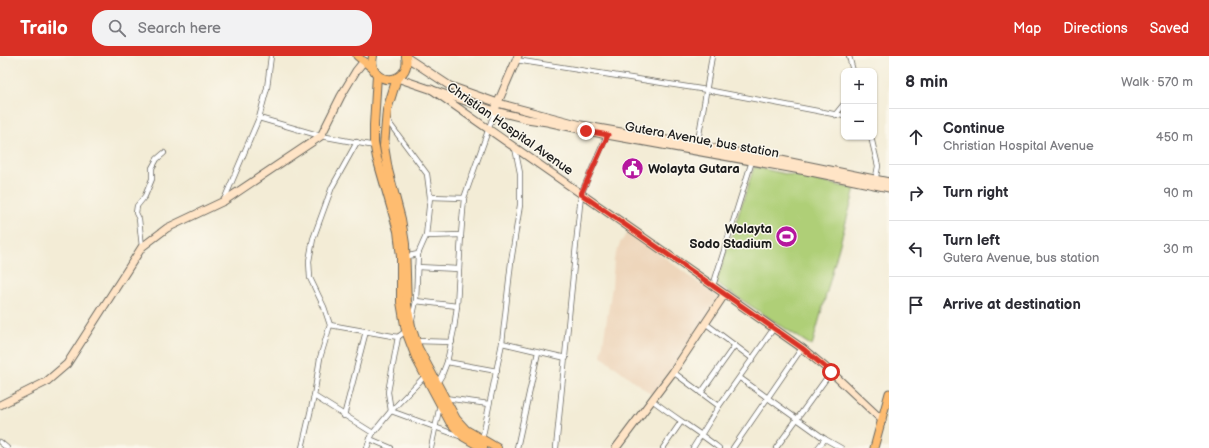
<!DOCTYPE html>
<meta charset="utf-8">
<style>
body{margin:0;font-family:"Balsamiq Sans",sans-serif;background:#f2f2f3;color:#2b2b33}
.controls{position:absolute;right:12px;top:12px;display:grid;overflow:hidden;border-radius:8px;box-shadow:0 1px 3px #0004}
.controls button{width:36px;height:36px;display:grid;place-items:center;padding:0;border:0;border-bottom:1px solid #e1e1e2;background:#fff;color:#2b2b33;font:20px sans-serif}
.stop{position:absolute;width:12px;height:12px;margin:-9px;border:3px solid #d93025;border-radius:50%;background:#fff}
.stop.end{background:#d93025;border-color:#fff;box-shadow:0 1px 4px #0008}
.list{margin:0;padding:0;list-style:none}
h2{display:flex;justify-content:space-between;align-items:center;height:52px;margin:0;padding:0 16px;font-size:17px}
h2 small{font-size:13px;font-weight:400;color:#7c7c81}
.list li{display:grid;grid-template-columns:26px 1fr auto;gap:12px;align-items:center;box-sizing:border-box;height:56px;padding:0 16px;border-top:1px solid #e1e1e2}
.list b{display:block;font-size:15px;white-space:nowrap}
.list p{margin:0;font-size:13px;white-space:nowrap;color:#7c7c81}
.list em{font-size:13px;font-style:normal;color:#7c7c81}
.icon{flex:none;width:22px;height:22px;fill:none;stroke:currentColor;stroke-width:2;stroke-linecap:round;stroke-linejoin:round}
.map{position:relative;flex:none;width:889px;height:392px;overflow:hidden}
header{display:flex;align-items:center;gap:24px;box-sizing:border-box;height:56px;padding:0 20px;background:#d93025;color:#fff}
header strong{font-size:19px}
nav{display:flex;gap:22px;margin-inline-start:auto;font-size:14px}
.search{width:280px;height:36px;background:#f2f2f3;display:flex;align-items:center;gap:10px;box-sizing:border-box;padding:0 14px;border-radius:16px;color:#7c7c81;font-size:15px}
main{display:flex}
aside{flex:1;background:#fff}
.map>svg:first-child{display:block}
.built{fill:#eed6bb}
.garden{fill:#afcf77;stroke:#66764a}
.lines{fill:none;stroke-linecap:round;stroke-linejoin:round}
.minor-casing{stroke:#67655d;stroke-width:6}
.secondary-casing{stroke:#67655d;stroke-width:9}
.primary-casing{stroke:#67655d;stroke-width:9}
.trunk-casing{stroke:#67655d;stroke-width:10}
.minor{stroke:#fff;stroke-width:4.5}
.secondary{stroke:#ffe4c6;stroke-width:7}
.primary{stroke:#febc70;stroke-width:7}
.trunk{stroke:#febc70;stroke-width:8}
.route{stroke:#d93025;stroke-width:5}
.labels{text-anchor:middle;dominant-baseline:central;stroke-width:3;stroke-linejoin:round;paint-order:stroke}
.street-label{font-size:13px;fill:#1c1c1c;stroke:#fbf7ec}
.poi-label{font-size:13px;font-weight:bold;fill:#1c1c1c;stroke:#fbf7ec;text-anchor:start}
</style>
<header>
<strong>Trailo</strong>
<div class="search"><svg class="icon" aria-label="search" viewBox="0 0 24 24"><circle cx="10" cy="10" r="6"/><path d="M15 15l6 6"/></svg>Search here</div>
<nav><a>Map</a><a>Directions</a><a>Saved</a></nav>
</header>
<main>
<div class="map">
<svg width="889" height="392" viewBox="0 0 889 392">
<rect width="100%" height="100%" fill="#fbf7ec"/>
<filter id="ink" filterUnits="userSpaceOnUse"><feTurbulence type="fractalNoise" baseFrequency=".025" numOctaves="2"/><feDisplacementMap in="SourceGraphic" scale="8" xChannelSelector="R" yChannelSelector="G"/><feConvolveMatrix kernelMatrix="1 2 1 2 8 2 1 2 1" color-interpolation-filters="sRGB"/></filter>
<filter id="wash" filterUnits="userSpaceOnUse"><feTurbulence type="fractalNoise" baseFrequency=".012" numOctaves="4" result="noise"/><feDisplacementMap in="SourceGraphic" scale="16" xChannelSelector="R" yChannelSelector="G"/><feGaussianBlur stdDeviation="0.9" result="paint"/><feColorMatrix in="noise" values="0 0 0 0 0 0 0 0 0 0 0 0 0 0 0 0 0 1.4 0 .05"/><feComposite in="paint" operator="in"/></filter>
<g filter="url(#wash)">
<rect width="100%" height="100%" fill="#f3ecd6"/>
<polygon class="built" points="629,175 719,242 676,308 652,339 601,300 612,231 614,203 620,187"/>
<polygon class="garden" points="754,111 855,133 812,290 716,227"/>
</g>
<g filter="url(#ink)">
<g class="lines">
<defs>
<g id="minor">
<polyline points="849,0 853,15"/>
<polyline points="516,4 707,34 844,60"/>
<polyline points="835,59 844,48"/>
<polyline points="259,62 321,80 375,90"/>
<polyline points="387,64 427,118 430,141 426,180 418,198 404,201"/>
<polyline points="871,81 878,110 875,126"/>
<polyline points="697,91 712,0"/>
<polyline points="430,141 464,142"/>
<polyline points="224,144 259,62 267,32 271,0"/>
<polyline points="426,180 461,179"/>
<polyline points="142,191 139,163 136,157 137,150 145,140 152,123 152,112 157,103 164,97"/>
<polyline points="417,211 459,213"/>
<polyline points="713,230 752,105"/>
<polyline points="416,245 457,250"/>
<polyline points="412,264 416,245 418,198"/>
<polyline points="705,267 753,303"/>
<polyline points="330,269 398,281 406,275"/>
<polyline points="398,281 388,336 391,355 462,381"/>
<polyline points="415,285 452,286"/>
<polyline points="502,287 566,302"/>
<polyline points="447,306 497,315"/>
<polyline points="673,316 719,350"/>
<polyline points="740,322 825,383 841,392"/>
<polyline points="436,329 442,319 447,306 454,273 457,250 461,179 464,142 495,55"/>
<polyline points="701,337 735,289"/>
<polyline points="314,340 373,377"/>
<polyline points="445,342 489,348"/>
<path d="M652,344C674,361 697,375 719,392"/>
<polyline points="344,360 366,275"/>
<polyline points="370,383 391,392"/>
<polyline points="482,384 502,287 511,206 520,149 520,117 515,92"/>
<polyline points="0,386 7,392"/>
<polyline points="302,392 314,340 320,302 330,269 324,251 310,222 309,205 313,183 332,131 357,86"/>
<polyline points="367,392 370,383 373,377 391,355 425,320"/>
<polyline points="431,392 440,349"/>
<polyline points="517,392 538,296"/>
<polyline points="556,392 581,138 608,77"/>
<polyline points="663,392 681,366"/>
<polyline points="693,392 719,350 774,272"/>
<polyline points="733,392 802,292"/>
<polyline points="776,392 831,316"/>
<polyline points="818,392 825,383"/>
</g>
<g id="secondary">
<polyline points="406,1 450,30 498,47 581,69 781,104 889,126"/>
<polyline points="397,22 495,55 527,63 547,66 607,79 806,115 889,132"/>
<polyline points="431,33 802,292 831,316 882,364"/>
<polyline points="496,51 518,0"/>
<polyline points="0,349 46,326 67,308 142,191 167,172 224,145 321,80 341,40 356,15 364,5"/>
<polyline points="616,392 673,316 724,239"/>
</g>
<g id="primary">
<polyline points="357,0 373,13"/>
<polyline points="874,392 889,337"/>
</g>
<g id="trunk">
<path d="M373,0C366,31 412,31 406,0"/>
<polyline points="377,19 374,69 374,86 377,102 398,175 401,201 401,246 406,275 417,304 450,366 464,381 483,392"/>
<polyline points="397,22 387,54 384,90 388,114 401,163 405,188 407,249 411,270 418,292 456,363 466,374 497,392"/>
</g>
</defs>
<use href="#minor" class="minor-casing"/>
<use href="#secondary" class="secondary-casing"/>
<use href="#primary" class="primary-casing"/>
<use href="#trunk" class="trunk-casing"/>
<use href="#minor" class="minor"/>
<use href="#secondary" class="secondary"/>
<use href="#primary" class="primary"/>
<use href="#trunk" class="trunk"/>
</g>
</g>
<g class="lines" filter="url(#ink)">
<polyline class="route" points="586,75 608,79 581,138 802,292 831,316"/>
</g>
<defs>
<symbol id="civic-disc" viewBox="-11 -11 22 22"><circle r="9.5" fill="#b5179e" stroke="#fbf7ec"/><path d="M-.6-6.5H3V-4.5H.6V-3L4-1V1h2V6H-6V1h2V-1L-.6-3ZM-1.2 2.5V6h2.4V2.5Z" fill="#fff"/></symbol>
<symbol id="stadium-disc" viewBox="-11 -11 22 22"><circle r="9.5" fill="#b5179e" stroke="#fbf7ec"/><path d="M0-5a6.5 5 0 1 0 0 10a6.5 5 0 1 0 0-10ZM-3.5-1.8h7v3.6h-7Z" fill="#fff"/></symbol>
</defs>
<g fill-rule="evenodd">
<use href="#civic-disc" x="620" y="100" width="25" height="25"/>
<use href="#stadium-disc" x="774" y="168" width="25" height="25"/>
</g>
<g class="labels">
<g class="street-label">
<text transform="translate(510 73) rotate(35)">Christian Hospital Avenue</text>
<text transform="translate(702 84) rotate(10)">Gutera Avenue, bus station</text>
</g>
<g class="poi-label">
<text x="648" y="113">Wolayta Gutara</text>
<text x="772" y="173" text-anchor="end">Wolayta<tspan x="772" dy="15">Sodo Stadium</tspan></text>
</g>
</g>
</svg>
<div class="controls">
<button>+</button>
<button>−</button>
</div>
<div class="stop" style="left:831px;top:316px"></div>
<div class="stop end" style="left:586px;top:75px"></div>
</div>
<aside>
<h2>8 min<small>Walk · 570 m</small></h2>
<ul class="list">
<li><svg class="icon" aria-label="ahead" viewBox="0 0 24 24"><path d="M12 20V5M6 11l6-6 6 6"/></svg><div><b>Continue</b><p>Christian Hospital Avenue</p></div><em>450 m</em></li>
<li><svg class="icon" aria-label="right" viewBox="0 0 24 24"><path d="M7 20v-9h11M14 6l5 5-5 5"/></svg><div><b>Turn right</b></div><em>90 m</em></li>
<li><svg class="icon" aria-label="left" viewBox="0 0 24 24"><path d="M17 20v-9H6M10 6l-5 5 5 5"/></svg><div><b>Turn left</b><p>Gutera Avenue, bus station</p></div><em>30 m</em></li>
<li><svg class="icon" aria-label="arrive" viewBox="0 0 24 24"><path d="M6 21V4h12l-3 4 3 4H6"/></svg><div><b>Arrive at destination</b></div></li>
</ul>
</aside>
</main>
